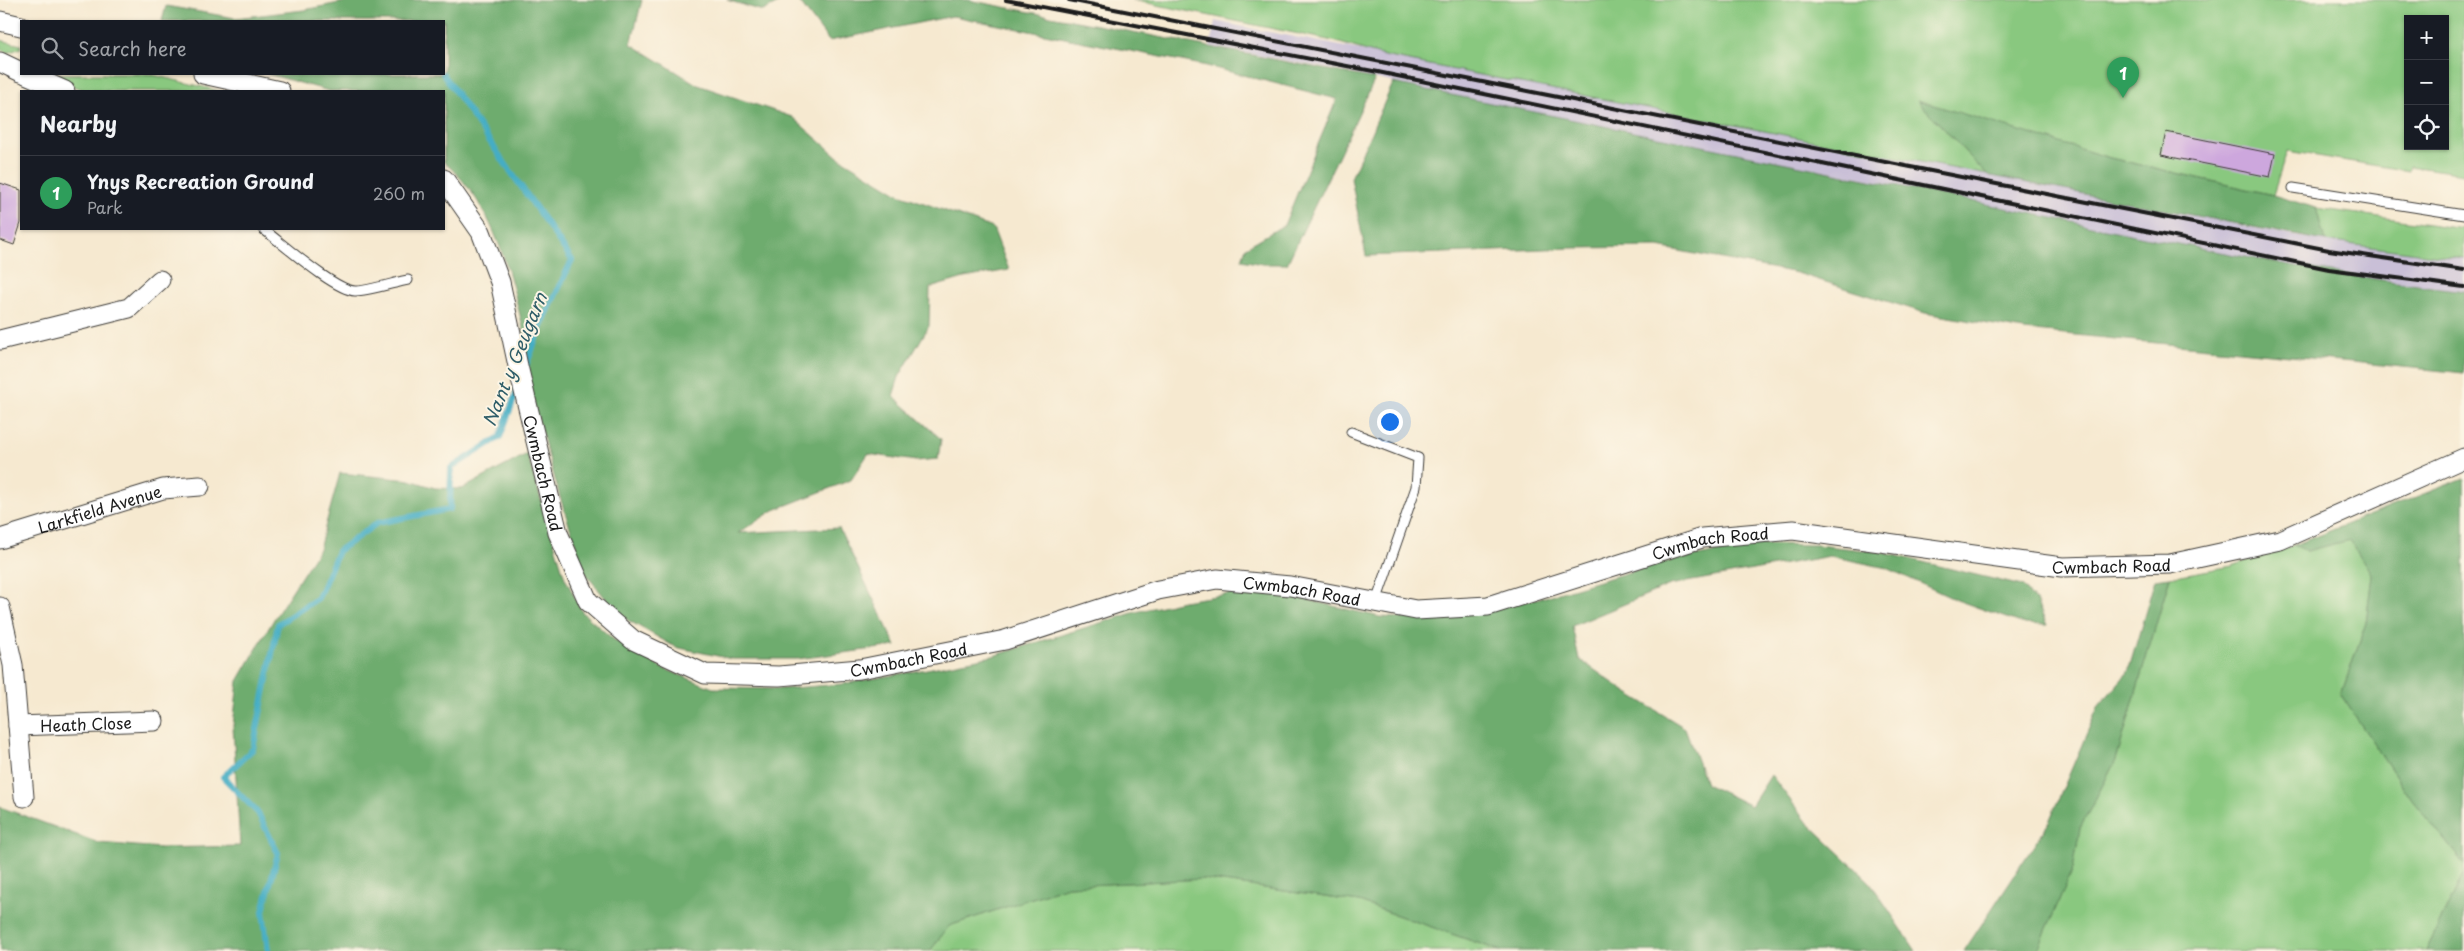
<!DOCTYPE html>
<meta charset="utf-8">
<style>
body{margin:0;font-family:"Playpen Sans",sans-serif;background:#20242c;color:#f1f3f6}
.controls{position:absolute;right:15px;top:15px;display:grid;overflow:hidden;border-radius:0px;box-shadow:0 1px 4px #0004}
.controls button{width:45px;height:45px;display:grid;place-items:center;padding:0;border:0;border-bottom:1px solid #363941;background:#171b24;color:#f1f3f6;font:25px sans-serif}
.you{position:absolute;left:1389px;top:421px;width:18px;height:18px;margin:-12px;border:4px solid #fff;border-radius:50%;background:#1a73e8;box-shadow:0 0 0 8px #1a73e833}
.badge{display:grid;place-items:center;width:32px;height:32px;border-radius:50%;background:#d690ce;color:#fff;font-size:16px;font-weight:700}
.pin{position:absolute;translate:-50% -41px;filter:drop-shadow(0 1px 2px #0008)}
.pin::after{content:'';position:absolute;top:26px;width:18px;height:15px;background:inherit;clip-path:polygon(0 0,100% 0,50% 100%)}
.list{margin:0;padding:0;list-style:none}
h2{display:flex;justify-content:space-between;align-items:center;height:65px;margin:0;padding:0 20px;font-size:21px}
h2 small{font-size:16px;font-weight:400;color:#9ea1a6}
.list li{display:grid;grid-template-columns:32px 1fr auto;gap:15px;align-items:center;box-sizing:border-box;height:75px;padding:0 20px;border-top:1px solid #363941}
.list b{display:block;font-size:19px;white-space:nowrap}
.list p{margin:0;font-size:16px;white-space:nowrap;color:#9ea1a6}
.list em{font-size:16px;font-style:normal;color:#9ea1a6}
.icon{flex:none;width:28px;height:28px;fill:none;stroke:currentColor;stroke-width:2;stroke-linecap:round;stroke-linejoin:round}
.map{position:relative;flex:none;width:2464px;height:951px;overflow:hidden}
.search{position:absolute;background:#171b24;box-shadow:0 1px 4px #0004;left:20px;top:20px;width:425px;height:55px;display:flex;align-items:center;gap:12px;box-sizing:border-box;padding:0 18px;border-radius:0px;color:#9ea1a6;font-size:19px}
.panel{position:absolute;background:#171b24;box-shadow:0 1px 4px #0004;left:20px;top:90px;width:425px;height:140px;border-radius:0px}
.map>svg:first-child{display:block}
.industrial{fill:#c9bfd7}
.green{fill:#89c87f;stroke:#52724e;fill-rule:evenodd}
.forest{fill:#6eac6e;stroke:#456445}
.lines{fill:none;stroke-linecap:round;stroke-linejoin:round}
.stream{stroke:#45adc4;stroke-width:6}
.building{fill:#cda7dd}
.service-casing{stroke:#3d3b37;stroke-width:11}
.minor-casing{stroke:#3d3b37;stroke-width:21}
.service{stroke:#fff;stroke-width:9}
.minor{stroke:#fff;stroke-width:19}
.rail{stroke:#1c1c1c;stroke-width:4}
.labels{text-anchor:middle;dominant-baseline:central;stroke-width:4;stroke-linejoin:round;paint-order:stroke}
.street-label{font-size:16px;fill:#1c1c1c;stroke:#fcf5e5}
.water-label{font-size:18px;font-style:italic;fill:#2e5d68;stroke:#fcf5e5}
</style>
<div class="map">
<svg width="2464" height="951" viewBox="0 0 2464 951">
<rect width="100%" height="100%" fill="#fcf5e5"/>
<filter id="ink" filterUnits="userSpaceOnUse"><feTurbulence type="fractalNoise" baseFrequency=".02" numOctaves="2"/><feDisplacementMap in="SourceGraphic" scale="10" xChannelSelector="R" yChannelSelector="G"/><feConvolveMatrix kernelMatrix="1 2 1 2 8 2 1 2 1" color-interpolation-filters="sRGB"/></filter>
<filter id="wash" filterUnits="userSpaceOnUse"><feTurbulence type="fractalNoise" baseFrequency=".0096" numOctaves="4" result="noise"/><feDisplacementMap in="SourceGraphic" scale="20" xChannelSelector="R" yChannelSelector="G"/><feGaussianBlur stdDeviation="1.12" result="paint"/><feColorMatrix in="noise" values="0 0 0 0 0 0 0 0 0 0 0 0 0 0 0 0 0 1.4 0 .05"/><feComposite in="paint" operator="in"/></filter>
<g filter="url(#wash)">
<rect width="100%" height="100%" fill="#f6e9d0"/>
<polygon class="industrial" points="1215,21 2299,237 2464,259 2464,291 2294,267 2194,248 1858,177 1448,95 1342,71 1210,46"/>
<g class="green">
<path d="M1133,0H2464V174L2410,166L2409,171L2287,151L2273,195L2110,158L1918,101L1987,175L1384,56L1333,41ZM2408,19H2445V146H2408Z"/>
<polygon points="0,40 21,45 21,48 7,53 0,49"/>
<polygon points="41,74 149,74 220,91 86,91"/>
<polygon points="2316,208 2464,229 2464,259 2325,241"/>
<polygon points="2350,539 2372,575 2366,623 2341,695 2412,800 2464,864 2464,873 2426,951 2037,951 2073,869 2080,828 2116,760 2170,577 2232,566 2294,545 2307,551"/>
<polygon points="1203,879 1359,902 1501,951 930,951 949,926 1068,886"/>
</g>
<g class="forest">
<path d="M354,0H642L631,44L698,85L792,117L838,157L899,194L993,228L1009,270L964,278L930,288L929,326L899,377L893,396L941,439L938,459L916,461L868,454L851,480L774,510L738,533L839,528L896,646L797,659H732L675,647L619,615L585,573L560,497L535,408L524,354L526,341C511,277 496,206 444,162V91H329L268,74H444V21H162L166,6L235,18L304,10Z"/>
<polygon points="727,0 784,0 763,11"/>
<polygon points="798,0 968,0 1375,79 1287,264 1262,264 1242,260 1246,247 1284,225 1337,99 1207,66 953,16 829,41"/>
<path d="M1393,83C1581,122 1769,159 1957,198C2126,233 2293,271 2464,291V373L2024,330L1925,313L1797,273L1658,247L1571,248L1366,256L1351,178Z"/>
<polygon points="1917,100 2110,158 2273,195 2316,208 2325,241 1987,175"/>
<polygon points="527,454 565,578 583,613 613,639 662,668 713,688 780,689 843,684 927,669 993,656 1136,612 1183,601 1236,593 1286,595 1380,617 1422,619 1545,597 1660,563 1762,544 1817,545 1881,552 2022,586 2036,601 2047,625 2024,624 1954,599 1887,568 1830,556 1670,585 1572,626 1579,659 1626,692 1685,728 1706,784 1751,806 1771,775 1807,822 1870,882 1916,951 1501,951 1359,902 1203,879 1068,886 949,926 930,951 0,951 0,807 99,843 161,848 240,846 233,726 238,681 274,619 319,549 340,473 410,480 435,488 462,489"/>
<polygon points="2464,478 2464,864 2412,800 2341,695 2366,623 2372,575 2350,540 2307,551 2294,545"/>
<polygon points="2170,577 2116,760 2080,828 2073,869 2037,951 1964,951 2048,824 2098,707 2128,672 2155,579"/>
<polygon points="2464,873 2464,951 2426,951"/>
</g>
<g class="lines">
<g class="stream">
<polyline points="443,74 572,260 541,326 524,371"/>
<polyline points="268,951 263,911 278,853 258,813 223,777 253,749 278,624 318,598 338,551 377,523 450,509 451,468 500,437 518,388"/>
</g>
</g>
<g id="blocks">
<g class="building">
<polygon points="2166,132 2275,154 2270,177 2161,155"/>
<polygon points="0,183 21,190 21,223 14,245 0,240"/>
</g>
</g>
</g>
<g filter="url(#ink)">
<use href="#blocks" fill-opacity="0" stroke="#3d3b37" stroke-width="1"/>
<g class="lines">
<defs>
<g id="service">
<polyline points="2293,188 2464,215"/>
<path d="M263,229C282,243 334,290 355,291C363,292 397,282 408,280"/>
<polyline points="1351,432 1418,458 1416,487 1376,602"/>
</g>
<g id="minor">
<polyline points="0,21 21,26"/>
<polyline points="0,62 21,72"/>
<polyline points="26,74 65,91"/>
<polyline points="203,74 280,91"/>
<path id="s1" d="M444,179L481,232L500,282L518,366L558,533L588,601L633,640L705,674L779,676L860,669L1005,640L1158,590L1217,579L1290,586L1416,610L1488,606L1702,538L1793,530L2062,567L2170,564L2280,540L2464,458"/>
<polyline points="0,340 129,308 160,280"/>
<path id="s2" d="M0,539L163,489L200,486"/>
<polyline points="0,607 13,665 24,797"/>
<path id="s3" d="M18,726L154,721"/>
</g>
</defs>
<use href="#service" class="service-casing"/>
<use href="#minor" class="minor-casing"/>
<use href="#service" class="service"/>
<use href="#minor" class="minor"/>
<g class="rail">
<polyline points="1006,0 1378,72 2329,269 2464,287"/>
<polyline points="1069,0 2329,250 2464,270"/>
</g>
</g>
</g>
<g class="labels">
<g class="street-label">
<text stroke="none"><textPath href="#s1" startOffset="314">Cwmbach Road</textPath></text>
<text stroke="none"><textPath href="#s2" startOffset="104">Larkfield Avenue</textPath></text>
<text stroke="none"><textPath href="#s1" startOffset="1619">Cwmbach Road</textPath></text>
<text stroke="none"><textPath href="#s1" startOffset="2024">Cwmbach Road</textPath></text>
<text stroke="none"><textPath href="#s1" startOffset="1199">Cwmbach Road</textPath></text>
<text stroke="none"><textPath href="#s1" startOffset="794">Cwmbach Road</textPath></text>
<text stroke="none"><textPath href="#s3" startOffset="68">Heath Close</textPath></text>
</g>
<g class="water-label">
<text transform="translate(514 359) rotate(-68)">Nant y Geugarn</text>
</g>
</g>
</svg>
<div class="controls">
<button>+</button>
<button>−</button>
<button><svg class="icon" aria-label="locate" viewBox="0 0 24 24"><circle cx="12" cy="12" r="6"/><path d="M12 2v4M12 18v4M2 12h4M18 12h4"/></svg></button>
</div>
<div class="you"></div>
<div class="pin badge" style="left:2123px;top:98px;background:#2e9e5b">1</div>
<div class="search"><svg class="icon" aria-label="search" viewBox="0 0 24 24"><circle cx="10" cy="10" r="6"/><path d="M15 15l6 6"/></svg>Search here</div>
<section class="panel">
<h2>Nearby<small></small></h2>
<ul class="list">
<li><span class="badge" style="background:#2e9e5b">1</span><div><b>Ynys Recreation Ground</b><p>Park</p></div><em>260 m</em></li>
</ul>
</section>
</div>
